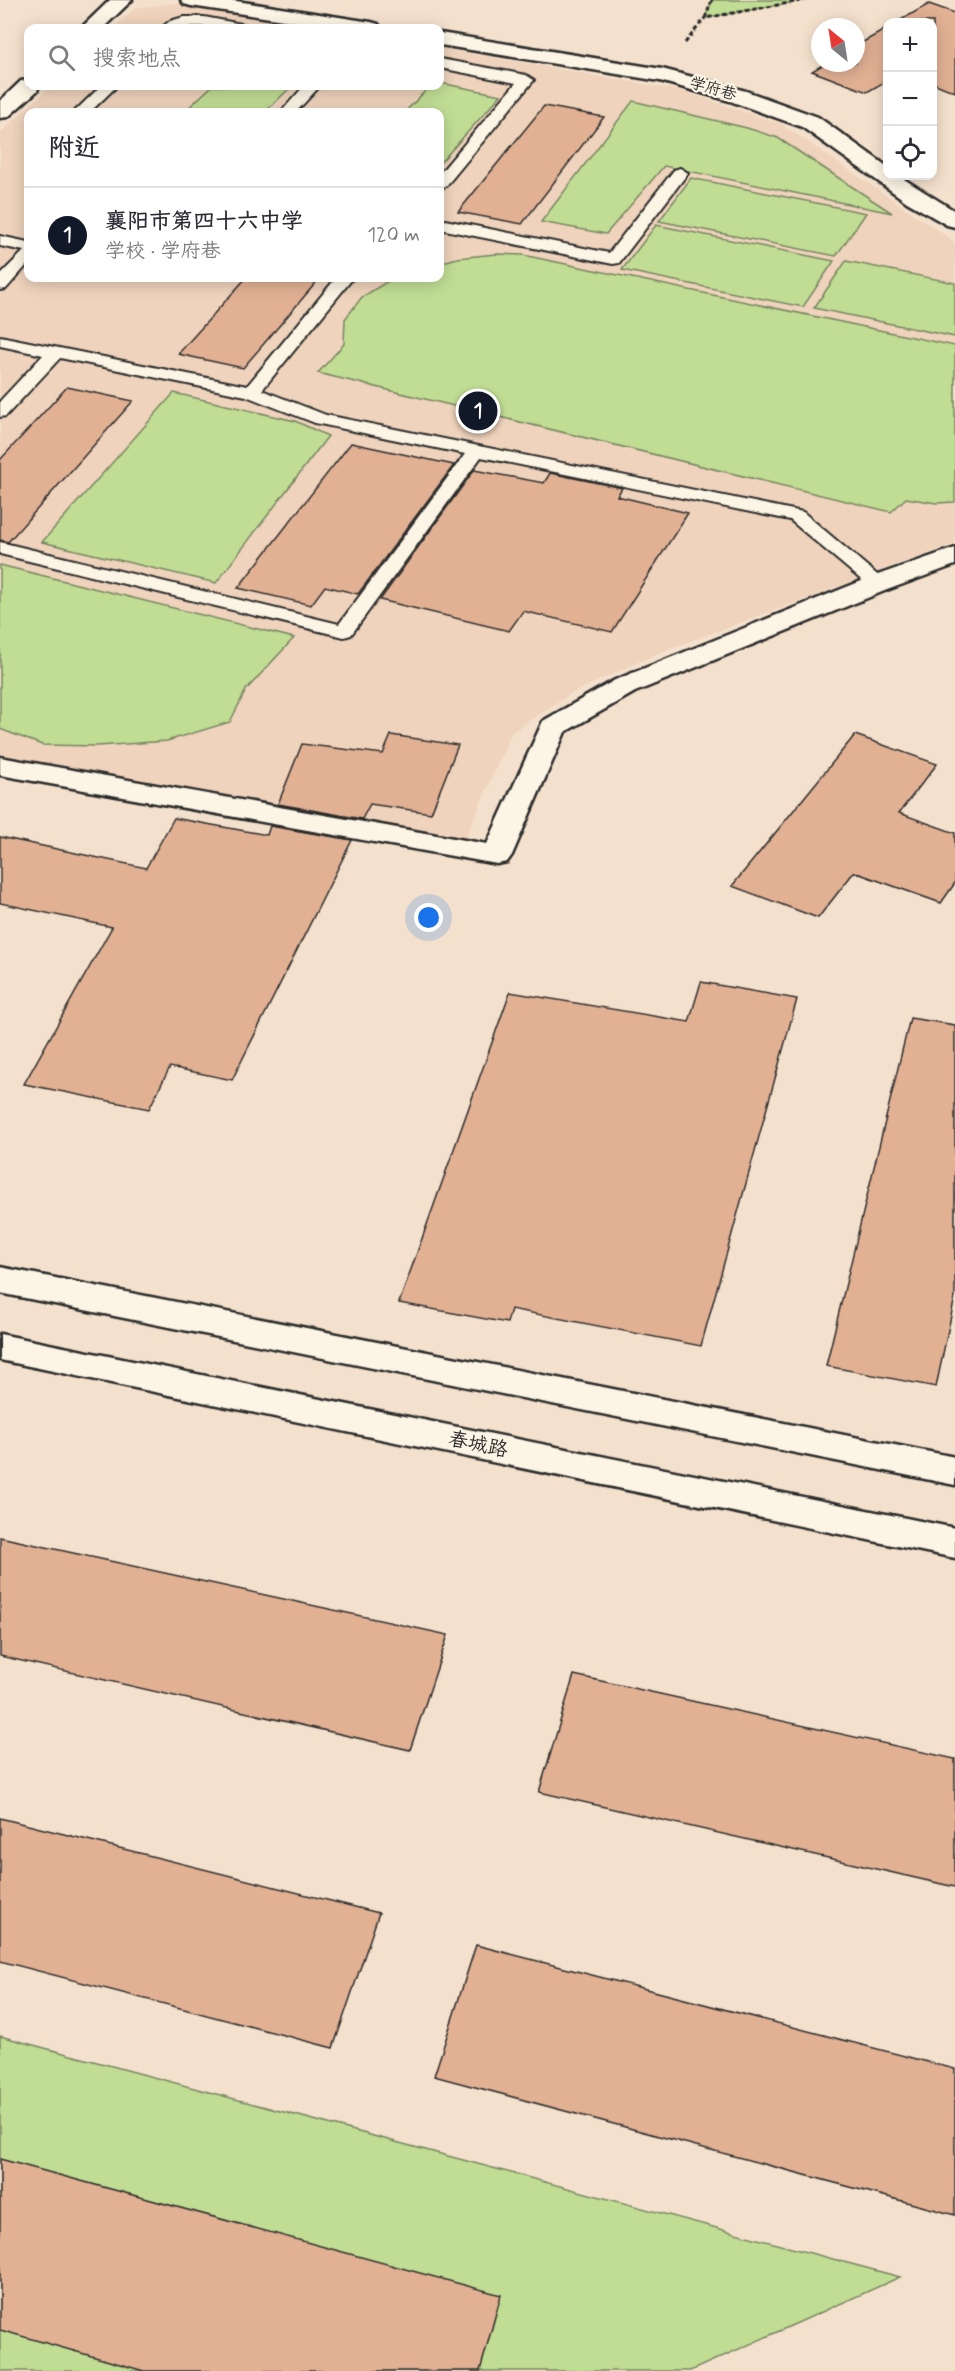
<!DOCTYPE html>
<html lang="zh">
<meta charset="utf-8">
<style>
body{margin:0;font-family:Mynerve,"LXGW WenKai TC",sans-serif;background:#f7f7f7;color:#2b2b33}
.controls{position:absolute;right:18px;top:18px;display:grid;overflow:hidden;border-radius:12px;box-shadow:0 3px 15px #0003}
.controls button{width:54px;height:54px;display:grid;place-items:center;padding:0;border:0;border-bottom:2px solid #e1e1e2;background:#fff;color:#2b2b33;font:30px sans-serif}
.compass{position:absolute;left:811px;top:18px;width:54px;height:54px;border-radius:50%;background:#fff;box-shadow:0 3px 15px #0003;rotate:330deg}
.you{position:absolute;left:429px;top:918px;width:21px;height:21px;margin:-15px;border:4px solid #fff;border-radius:50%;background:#1a73e8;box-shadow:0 0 0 9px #1a73e833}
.badge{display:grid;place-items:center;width:39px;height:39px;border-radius:50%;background:#111827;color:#fff;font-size:20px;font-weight:700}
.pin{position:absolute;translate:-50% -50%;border:3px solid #fff;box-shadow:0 2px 6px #0006}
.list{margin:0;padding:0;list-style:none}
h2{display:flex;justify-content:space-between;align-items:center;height:78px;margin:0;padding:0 24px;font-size:26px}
h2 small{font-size:20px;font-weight:400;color:#7c7c81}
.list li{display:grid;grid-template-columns:39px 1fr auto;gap:18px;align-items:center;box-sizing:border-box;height:96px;padding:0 24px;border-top:2px solid #e1e1e2}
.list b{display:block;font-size:22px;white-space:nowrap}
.list p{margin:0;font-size:20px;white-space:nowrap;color:#7c7c81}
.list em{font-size:20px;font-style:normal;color:#7c7c81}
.icon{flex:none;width:33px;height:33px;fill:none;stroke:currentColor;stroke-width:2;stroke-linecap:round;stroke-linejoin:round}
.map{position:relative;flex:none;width:955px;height:2371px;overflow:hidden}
.search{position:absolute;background:#fff;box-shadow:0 3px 15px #0003;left:24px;top:24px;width:420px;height:66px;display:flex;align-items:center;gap:15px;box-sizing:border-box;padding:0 21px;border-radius:12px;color:#7c7c81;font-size:22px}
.panel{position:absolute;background:#fff;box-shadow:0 3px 15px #0003;left:24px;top:108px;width:420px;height:174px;border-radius:12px}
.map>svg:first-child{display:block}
.built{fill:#efd3bc;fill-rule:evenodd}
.green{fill:#c1dd94;stroke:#768460;stroke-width:1.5}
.building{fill:#e2b194;stroke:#2b2b2b;stroke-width:1.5}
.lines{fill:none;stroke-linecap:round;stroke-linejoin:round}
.service-casing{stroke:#2b2b2b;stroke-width:4}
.minor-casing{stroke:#2b2b2b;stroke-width:5}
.tertiary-casing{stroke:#2b2b2b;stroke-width:5}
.path{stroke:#2b2b2b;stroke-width:3;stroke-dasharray:4.5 3;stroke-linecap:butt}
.service{fill:#fcf5e5;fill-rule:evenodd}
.minor{fill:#fcf5e5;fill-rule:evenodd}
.tertiary{fill:#fcf5e5;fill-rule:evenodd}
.labels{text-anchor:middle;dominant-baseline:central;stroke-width:4.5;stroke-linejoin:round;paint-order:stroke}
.far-street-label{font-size:16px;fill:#2b2b2b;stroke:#fcf5e5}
.street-label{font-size:20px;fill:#2b2b2b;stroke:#fcf5e5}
</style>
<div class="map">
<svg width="955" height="2371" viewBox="0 0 955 2371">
<rect width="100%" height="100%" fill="#f4e1cd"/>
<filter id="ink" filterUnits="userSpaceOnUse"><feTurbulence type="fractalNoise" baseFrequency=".0167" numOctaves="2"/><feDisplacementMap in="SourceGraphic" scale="12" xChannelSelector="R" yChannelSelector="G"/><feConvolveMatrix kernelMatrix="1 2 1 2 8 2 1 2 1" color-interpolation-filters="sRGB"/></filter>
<g filter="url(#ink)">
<g class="built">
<polygon points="177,3 325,28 113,28 135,8"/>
<path d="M440,48L682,91L781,124L955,242V544L658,653L572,693L512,732L463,843L0,759V133L51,86H440ZM28,112H440V278H28Z"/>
</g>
<g class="green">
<polygon points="712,0 806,0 705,18"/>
<polygon points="440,83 501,95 440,163 440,112 405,112 430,86 440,86"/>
<polygon points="212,86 292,86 265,112 184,112"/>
<polygon points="633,101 747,128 778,138 892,213 664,166 606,234 541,222"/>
<polygon points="691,178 866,213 836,256 659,221"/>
<polygon points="656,225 834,261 803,307 622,270"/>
<polygon points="496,254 523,255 955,346 955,502 936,503 906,498 891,512 318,373 344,344 345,319 362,297 393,278 440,278 440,263 457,258"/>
<polygon points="846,261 955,283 955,337 814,308"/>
<polygon points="174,393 295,421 328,436 216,583 42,542"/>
<polygon points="0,565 294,638 246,690 230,722 167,741 98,746 42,745 0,729"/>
<polygon points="0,2036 900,2277 690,2371 0,2371"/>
</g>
<g class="building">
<polygon points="929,4 955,13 955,92 933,83 933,22 897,22"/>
<polygon points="888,28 888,80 867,92 812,71 826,63 856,63 856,46"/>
<polygon points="544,106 604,117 522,224 458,212"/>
<polygon points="246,278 320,278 243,368 178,354"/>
<polygon points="67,387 133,401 8,542 0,540 0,460"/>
<polygon points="351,443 454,465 358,594 325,586 311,605 238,588"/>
<polygon points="474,470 544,483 550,473 622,488 617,496 688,513 612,632 523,611 509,631 380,600"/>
<polygon points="391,735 458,745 431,813 370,804 362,819 278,804 302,744 383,754"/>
<polygon points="855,735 937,764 899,813 955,833 955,883 941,903 854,872 818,918 732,886"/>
<polygon points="174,818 267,835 270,826 352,840 232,1080 170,1067 149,1109 24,1084 112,927 0,903 0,837 146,868"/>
<polygon points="701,982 797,999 701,1346 511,1309 507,1323 399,1303 510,992 689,1022"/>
<polygon points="910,1018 955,1025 955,1297 936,1387 826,1366"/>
<polygon points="0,1537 448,1635 410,1750 0,1656"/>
<polygon points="574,1675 955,1759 955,1887 539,1792"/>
<polygon points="0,1818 379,1913 333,2048 0,1961"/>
<polygon points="476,1945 955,2069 955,2215 434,2076"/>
<polygon points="0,2159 501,2295 480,2371 144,2371 0,2330"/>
</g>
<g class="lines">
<defs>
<g id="service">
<polygon points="184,17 204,17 247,25 250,28 194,26 179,28 161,28 170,21"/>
<polygon points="440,59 526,75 534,80 446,186 440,188 440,173 516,83 440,68"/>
<polygon points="101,86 117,86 90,112 74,112"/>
<polygon points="304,86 320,86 296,112 281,112"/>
<polygon points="680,168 688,173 619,263 613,264 440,229 440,219 609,253 674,170"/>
<polygon points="0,236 28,242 28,264 6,289 0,290 0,275 24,251 0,246"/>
<polygon points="336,278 353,278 262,390 326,415 803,512 888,584 885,588 871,588 790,520 481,457 351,635 344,637 0,554 0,542 339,624 465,454 315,423 246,396 60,358 6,416 0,417 0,401 43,355 0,346 0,336 247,386"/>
</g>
<g id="minor">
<polygon points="181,0 230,0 371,22 378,24 381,28 335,28 191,6 184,4"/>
<polygon points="440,33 662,69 746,91 818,117 888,167 888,176 899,176 955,211 955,227 947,225 907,202 802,127 730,101 660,81 440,45"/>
<polygon points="955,548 955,565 887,590 635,692 565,732 512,855 507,862 497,864 0,775 0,757 487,844 543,721 615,680 869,578"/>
</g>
<g id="tertiary">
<polygon points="110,0 132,0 103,28 81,28"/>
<polygon points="28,80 28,86 39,86 37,91 8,117 0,118 0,101 21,81"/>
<polygon points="0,1267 955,1457 955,1485 0,1293"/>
<polygon points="0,1334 955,1528 955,1558 0,1360"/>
</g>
</defs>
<use href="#service" class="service-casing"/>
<use href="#minor" class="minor-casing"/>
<use href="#tertiary" class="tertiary-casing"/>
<g class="path">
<polyline points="712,0 705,18 806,0"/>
<polyline points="685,43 705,18"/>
</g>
<use href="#service" class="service"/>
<use href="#minor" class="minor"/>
<use href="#tertiary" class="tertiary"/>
</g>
</g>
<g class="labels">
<g class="far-street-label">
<text transform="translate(713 89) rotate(16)">学府巷</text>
</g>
<g class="street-label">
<text transform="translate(478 1445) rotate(12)">春城路</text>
</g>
</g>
</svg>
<div class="controls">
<button>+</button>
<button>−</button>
<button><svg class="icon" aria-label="locate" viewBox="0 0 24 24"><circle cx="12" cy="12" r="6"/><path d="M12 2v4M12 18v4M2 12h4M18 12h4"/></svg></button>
</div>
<svg class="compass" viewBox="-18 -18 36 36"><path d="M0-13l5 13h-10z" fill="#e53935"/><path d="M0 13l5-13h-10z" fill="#7c7c81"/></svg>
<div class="you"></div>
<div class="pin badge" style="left:478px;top:411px">1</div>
<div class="search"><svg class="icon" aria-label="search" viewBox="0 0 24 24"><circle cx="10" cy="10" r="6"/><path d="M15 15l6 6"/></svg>搜索地点</div>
<section class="panel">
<h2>附近<small></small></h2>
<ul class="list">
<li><span class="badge">1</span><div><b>襄阳市第四十六中学</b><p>学校 · 学府巷</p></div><em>120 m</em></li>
</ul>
</section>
</div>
